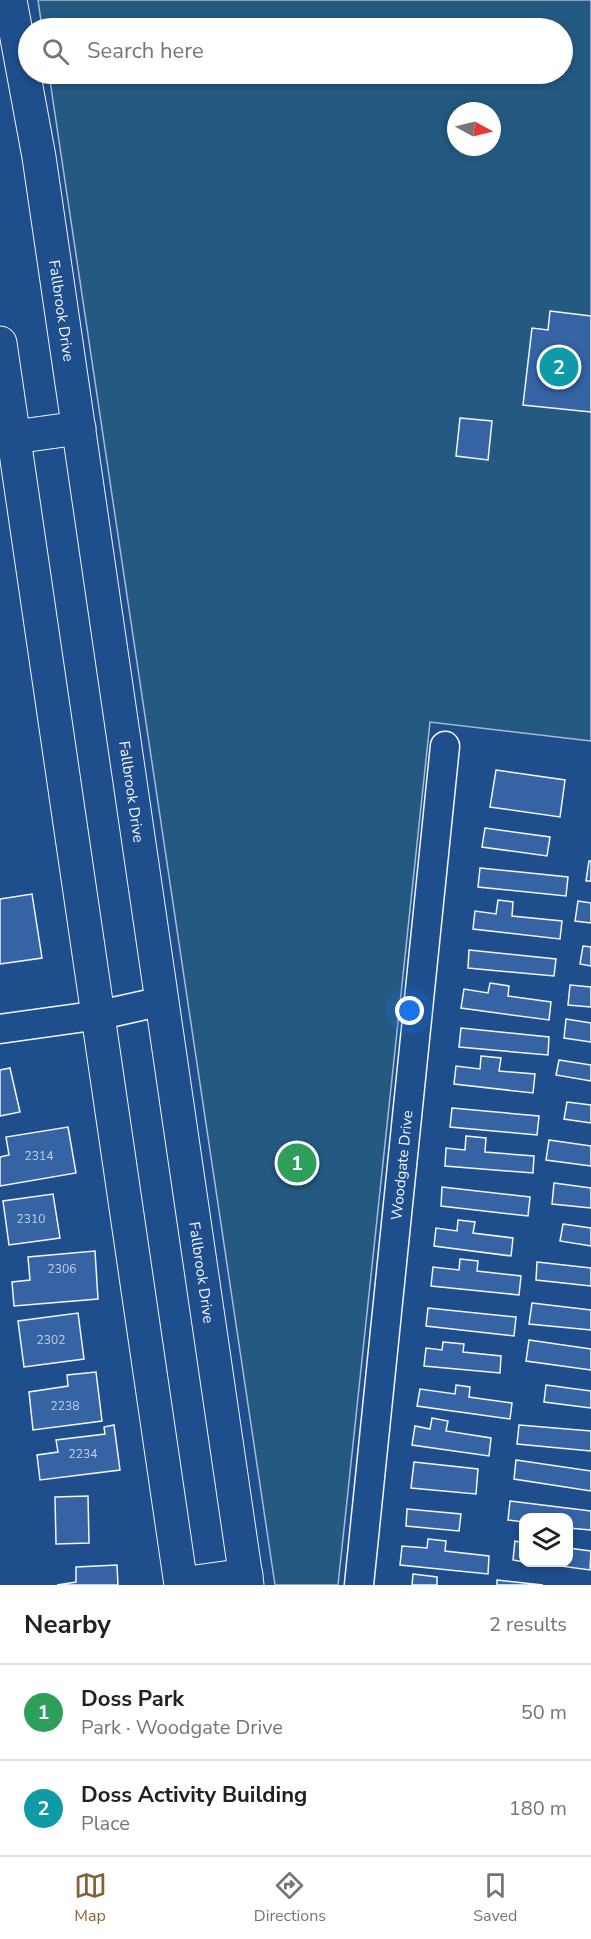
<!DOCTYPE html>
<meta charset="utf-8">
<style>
body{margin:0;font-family:"Nunito Sans",sans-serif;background:#f2f2f2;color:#202124}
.controls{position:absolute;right:18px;bottom:18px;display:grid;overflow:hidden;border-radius:12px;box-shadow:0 3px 9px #0003}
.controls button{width:54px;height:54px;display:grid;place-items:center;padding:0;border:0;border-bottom:2px solid #e0e0e0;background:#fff;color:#202124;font:30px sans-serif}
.compass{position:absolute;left:447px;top:102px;width:54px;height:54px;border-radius:50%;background:#fff;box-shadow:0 3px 9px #0003;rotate:97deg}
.you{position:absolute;left:410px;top:1011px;width:21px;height:21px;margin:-15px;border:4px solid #fff;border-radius:50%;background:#1a73e8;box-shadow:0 0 0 9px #1a73e833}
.badge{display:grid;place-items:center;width:39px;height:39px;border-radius:50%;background:#846436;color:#fff;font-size:20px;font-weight:700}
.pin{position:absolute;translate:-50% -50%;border:3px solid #fff;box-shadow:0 2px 6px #0006}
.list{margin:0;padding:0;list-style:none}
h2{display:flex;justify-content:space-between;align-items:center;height:78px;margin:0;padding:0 24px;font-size:26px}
h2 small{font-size:20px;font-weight:400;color:#757577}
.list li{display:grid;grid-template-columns:39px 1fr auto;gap:18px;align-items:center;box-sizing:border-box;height:96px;padding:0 24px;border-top:2px solid #e0e0e0}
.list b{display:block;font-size:22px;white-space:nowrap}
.list p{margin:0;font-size:20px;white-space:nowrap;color:#757577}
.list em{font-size:20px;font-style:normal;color:#757577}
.icon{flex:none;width:33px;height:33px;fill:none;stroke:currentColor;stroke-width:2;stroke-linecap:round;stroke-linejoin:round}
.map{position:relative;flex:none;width:591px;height:1585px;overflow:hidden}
.search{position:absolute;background:#fff;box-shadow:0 3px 9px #0003;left:18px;right:18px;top:18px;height:66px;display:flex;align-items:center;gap:15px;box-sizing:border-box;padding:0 21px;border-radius:33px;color:#757577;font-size:22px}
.sheet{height:270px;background:#fff}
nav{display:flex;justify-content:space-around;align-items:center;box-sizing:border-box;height:84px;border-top:2px solid #e0e0e0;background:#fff;font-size:16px;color:#757577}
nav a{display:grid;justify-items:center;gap:3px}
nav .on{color:#846436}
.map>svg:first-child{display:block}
.green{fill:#245a82;stroke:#a8bbd7;stroke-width:1.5;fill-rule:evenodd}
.building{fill:#3563a3;stroke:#f2f6ff;stroke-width:1.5}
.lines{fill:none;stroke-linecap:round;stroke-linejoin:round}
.minor-casing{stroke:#f2f6ff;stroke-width:31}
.major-casing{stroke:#f2f6ff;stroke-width:35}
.minor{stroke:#1f4e8c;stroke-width:28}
.major{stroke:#1f4e8c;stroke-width:33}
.labels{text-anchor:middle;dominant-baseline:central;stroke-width:4.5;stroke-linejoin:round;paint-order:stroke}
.number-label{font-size:12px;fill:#c3d1e8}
.street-label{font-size:15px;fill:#f2f6ff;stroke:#1f4e8c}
</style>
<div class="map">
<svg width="591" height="1585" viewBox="0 0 591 1585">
<rect width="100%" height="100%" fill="#1f4e8c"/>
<path class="green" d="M38,0H591V741L430,722L338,1585H275L49,74H562V28H42ZM456,111H492V147H456Z"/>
<g class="building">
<polygon points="550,311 591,316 591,412 523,405 532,328 548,330"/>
<polygon points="460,418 492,421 488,460 456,456"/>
<polygon points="496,770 565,780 560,817 490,807"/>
<polygon points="485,828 550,837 547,856 482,847"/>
<polygon points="589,861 591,861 591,881 586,881"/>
<polygon points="480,868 568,877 566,896 478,887"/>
<polygon points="32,894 42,958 0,964 0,899"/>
<polygon points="498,900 513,902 512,916 562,921 560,939 473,929 475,911 496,914"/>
<polygon points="578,901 591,903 591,923 575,921"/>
<polygon points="583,946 591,947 591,966 580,964"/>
<polygon points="469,950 556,959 554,976 468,968"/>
<polygon points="490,983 509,986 508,996 551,1002 549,1020 461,1008 464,989 488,993"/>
<polygon points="570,985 591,987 591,1007 568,1005"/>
<polygon points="566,1019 591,1023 591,1042 564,1038"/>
<polygon points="461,1028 549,1037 548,1055 459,1047"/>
<polygon points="481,1056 501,1058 499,1071 535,1074 533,1093 454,1084 456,1066 480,1069"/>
<polygon points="559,1060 591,1065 591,1081 556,1075"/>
<polygon points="10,1068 20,1112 0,1116 0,1070"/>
<polygon points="567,1102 591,1105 591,1123 564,1119"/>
<polygon points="452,1108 539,1116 537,1135 450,1127"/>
<polygon points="68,1127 76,1173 0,1186 0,1157 9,1155 6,1137"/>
<polygon points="466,1136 486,1138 485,1152 534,1156 533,1173 445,1166 446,1148 465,1150"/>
<polygon points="549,1140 591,1146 591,1166 546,1160"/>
<polygon points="554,1183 591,1188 591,1208 552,1204"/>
<polygon points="442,1187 530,1197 528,1216 441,1206"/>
<polygon points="53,1194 60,1238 9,1245 3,1201"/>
<polygon points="458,1220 475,1222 473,1233 513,1238 511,1256 434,1246 436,1228 457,1231"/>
<polygon points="563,1224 591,1228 591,1246 560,1241"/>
<polygon points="95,1251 98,1299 14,1306 12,1282 30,1280 28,1257"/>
<polygon points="460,1259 478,1261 477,1271 521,1276 519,1295 431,1286 433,1267 459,1270"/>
<polygon points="537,1262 591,1268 591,1286 536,1280"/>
<polygon points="532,1303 591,1310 591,1330 529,1324"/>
<polygon points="428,1308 516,1317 514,1336 426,1326"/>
<polygon points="78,1313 84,1359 24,1367 18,1321"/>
<polygon points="529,1340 591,1349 591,1370 526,1361"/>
<polygon points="443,1342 464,1344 463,1352 501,1356 500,1373 424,1366 426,1348 442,1350"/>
<polygon points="96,1372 102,1421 33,1430 29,1392 68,1386 67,1375"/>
<polygon points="456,1385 470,1387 469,1397 512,1403 510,1419 417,1406 420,1389 455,1394"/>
<polygon points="546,1385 591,1391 591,1408 544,1402"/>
<polygon points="432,1418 448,1421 446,1431 491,1438 489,1456 412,1445 415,1426 430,1429"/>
<polygon points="114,1425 120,1470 40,1480 37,1455 58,1452 56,1440 105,1434 104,1427"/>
<polygon points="519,1425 591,1431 591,1451 517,1444"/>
<polygon points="516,1460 591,1471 591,1491 514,1479"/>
<polygon points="414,1462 478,1469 476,1494 411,1488"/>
<polygon points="88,1496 89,1543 56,1544 55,1497"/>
<polygon points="510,1501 591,1511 591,1530 568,1528 568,1518 524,1518 524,1522 508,1520"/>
<polygon points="407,1509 461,1514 459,1531 406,1526"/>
<polygon points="428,1539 446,1541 445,1551 489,1556 488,1574 400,1565 402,1546 427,1548"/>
<polygon points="515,1541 524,1543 524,1562 513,1560"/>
<polygon points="568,1548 591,1551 590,1570 531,1562 568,1562"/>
<polygon points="117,1565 118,1585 57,1585 76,1582 76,1567"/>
<polygon points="413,1574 437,1577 437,1585 412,1585"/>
<polygon points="497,1580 543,1585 497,1585"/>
</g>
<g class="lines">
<defs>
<g id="minor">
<polyline points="0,1029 100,1015 163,1001"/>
<path id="s1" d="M359,1585L445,746"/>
</g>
<g id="major">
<path id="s2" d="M10,0L39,157L247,1585"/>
<polyline points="0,343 181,1585"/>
<polyline points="14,437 79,428"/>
<polyline points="181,1584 246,1575"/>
</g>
</defs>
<use href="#minor" class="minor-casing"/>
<use href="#major" class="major-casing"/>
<use href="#minor" class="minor"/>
<use href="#major" class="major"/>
</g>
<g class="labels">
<g class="number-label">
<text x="39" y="1156">2314</text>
<text x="31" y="1219">2310</text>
<text x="62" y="1269">2306</text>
<text x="51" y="1340">2302</text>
<text x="65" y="1406">2238</text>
<text x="83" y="1454">2234</text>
</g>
<g class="street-label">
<text stroke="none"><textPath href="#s2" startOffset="315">Fallbrook Drive</textPath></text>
<text stroke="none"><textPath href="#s2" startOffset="801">Fallbrook Drive</textPath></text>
<text stroke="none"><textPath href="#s1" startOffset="422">Woodgate Drive</textPath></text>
<text stroke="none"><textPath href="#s2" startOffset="1287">Fallbrook Drive</textPath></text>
</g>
</g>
</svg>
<div class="controls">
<button><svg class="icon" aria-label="layers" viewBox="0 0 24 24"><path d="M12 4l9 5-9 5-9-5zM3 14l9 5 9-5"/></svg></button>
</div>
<svg class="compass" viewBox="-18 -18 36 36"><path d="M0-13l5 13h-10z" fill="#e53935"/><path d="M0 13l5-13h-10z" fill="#757577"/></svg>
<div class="you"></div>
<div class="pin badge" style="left:297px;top:1163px;background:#2e9e5b">1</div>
<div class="pin badge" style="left:559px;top:367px;background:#0f9aa8">2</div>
<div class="search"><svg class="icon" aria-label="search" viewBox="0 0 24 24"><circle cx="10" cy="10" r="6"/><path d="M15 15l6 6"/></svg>Search here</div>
</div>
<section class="sheet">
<h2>Nearby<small>2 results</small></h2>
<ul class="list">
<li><span class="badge" style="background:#2e9e5b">1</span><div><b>Doss Park</b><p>Park · Woodgate Drive</p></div><em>50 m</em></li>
<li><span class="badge" style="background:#0f9aa8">2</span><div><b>Doss Activity Building</b><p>Place</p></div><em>180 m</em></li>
</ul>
</section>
<nav>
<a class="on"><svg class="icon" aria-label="map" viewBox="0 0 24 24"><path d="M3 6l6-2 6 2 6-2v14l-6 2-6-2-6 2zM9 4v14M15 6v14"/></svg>Map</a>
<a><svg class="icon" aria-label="directions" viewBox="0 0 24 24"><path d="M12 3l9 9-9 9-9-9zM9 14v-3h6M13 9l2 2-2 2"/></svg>Directions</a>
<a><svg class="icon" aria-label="saved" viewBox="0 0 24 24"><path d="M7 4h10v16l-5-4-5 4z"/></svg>Saved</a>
</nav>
